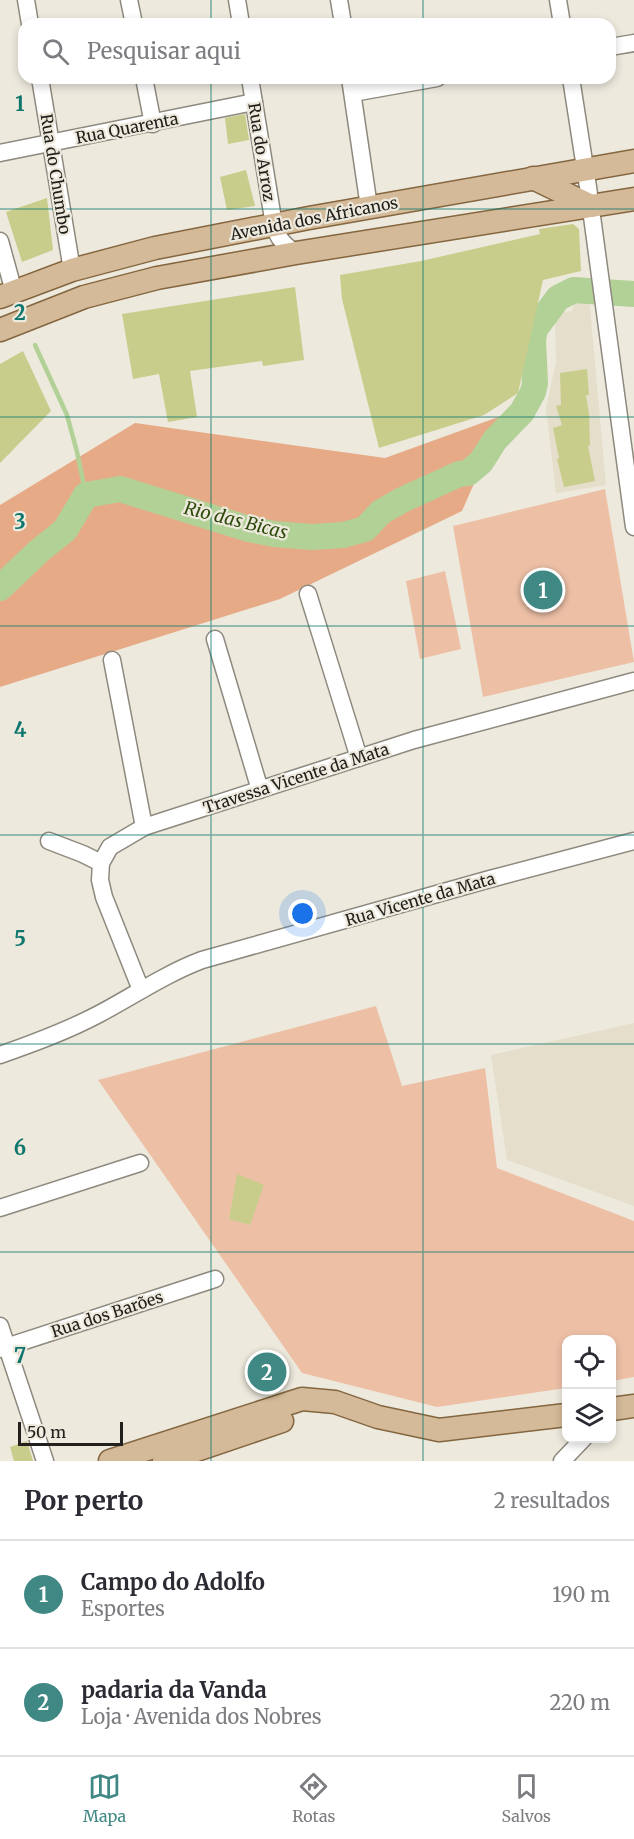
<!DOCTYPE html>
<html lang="pt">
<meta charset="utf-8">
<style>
body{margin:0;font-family:Merriweather,serif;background:#f2f2f3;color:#2b2b33}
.controls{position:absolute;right:18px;bottom:18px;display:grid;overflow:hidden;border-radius:12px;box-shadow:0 3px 9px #0003}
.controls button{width:54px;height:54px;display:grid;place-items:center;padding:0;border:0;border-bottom:2px solid #e1e1e2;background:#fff;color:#2b2b33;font:30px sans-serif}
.scale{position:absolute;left:18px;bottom:15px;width:105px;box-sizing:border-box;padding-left:6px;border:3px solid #22201c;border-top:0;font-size:16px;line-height:21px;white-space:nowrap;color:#22201c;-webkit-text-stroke:4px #ede9dd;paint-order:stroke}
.you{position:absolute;left:303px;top:914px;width:21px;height:21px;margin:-15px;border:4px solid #fff;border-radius:50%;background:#1a73e8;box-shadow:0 0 0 9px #1a73e833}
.badge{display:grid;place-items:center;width:39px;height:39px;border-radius:50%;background:#408884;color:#fff;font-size:20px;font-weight:700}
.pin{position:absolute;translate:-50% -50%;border:3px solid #fff;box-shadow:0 2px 6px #0006}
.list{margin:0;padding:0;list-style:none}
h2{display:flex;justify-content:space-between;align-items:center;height:78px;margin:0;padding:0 24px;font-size:26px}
h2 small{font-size:20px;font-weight:400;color:#7c7c81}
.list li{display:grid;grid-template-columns:39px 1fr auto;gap:18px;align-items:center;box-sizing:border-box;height:108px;padding:0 24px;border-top:2px solid #e1e1e2}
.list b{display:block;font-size:22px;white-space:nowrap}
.list p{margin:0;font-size:20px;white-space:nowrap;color:#7c7c81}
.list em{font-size:20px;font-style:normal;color:#7c7c81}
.icon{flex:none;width:33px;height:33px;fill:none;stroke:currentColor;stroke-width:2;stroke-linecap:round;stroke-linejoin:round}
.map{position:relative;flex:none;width:634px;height:1461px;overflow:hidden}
.search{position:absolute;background:#fff;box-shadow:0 3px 9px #0003;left:18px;right:18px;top:18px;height:66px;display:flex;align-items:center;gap:15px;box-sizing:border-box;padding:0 21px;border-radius:18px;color:#7c7c81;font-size:22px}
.sheet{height:294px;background:#fff}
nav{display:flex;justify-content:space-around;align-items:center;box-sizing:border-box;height:84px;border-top:2px solid #e1e1e2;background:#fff;font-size:16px;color:#7c7c81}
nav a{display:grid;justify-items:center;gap:3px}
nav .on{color:#408884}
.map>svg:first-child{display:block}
.built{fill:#e4decb}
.green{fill:#edc0a6}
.forest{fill:#e6aa86}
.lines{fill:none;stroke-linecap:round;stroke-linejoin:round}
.stream{stroke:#b2d197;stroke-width:4.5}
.river{stroke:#b2d197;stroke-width:26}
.building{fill:#c9cd8b}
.minor-casing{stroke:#8d897e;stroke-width:19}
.major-casing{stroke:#846640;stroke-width:25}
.minor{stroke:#fff;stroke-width:16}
.major{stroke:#d4ba98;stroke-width:22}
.grid{fill:none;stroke:#0f766e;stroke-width:1.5;stroke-opacity:0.55}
.labels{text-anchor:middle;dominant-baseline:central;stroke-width:4.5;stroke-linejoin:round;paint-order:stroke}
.street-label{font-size:16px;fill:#22201c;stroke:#ede9dd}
.water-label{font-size:18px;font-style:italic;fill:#2e4a0b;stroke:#ede9dd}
.grid-label{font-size:20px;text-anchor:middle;font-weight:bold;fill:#0f766e;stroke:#ede9dd;stroke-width:4.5;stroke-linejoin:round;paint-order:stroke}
</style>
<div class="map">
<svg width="634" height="1461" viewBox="0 0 634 1461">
<rect width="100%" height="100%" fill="#ede9dd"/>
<g class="built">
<polygon points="589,297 606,485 556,493 546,409 556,361 555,320 559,313 572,311 575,301"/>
<polygon points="634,1023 634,1206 507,1160 491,1055"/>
</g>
<g class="green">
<polygon points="605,489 634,662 483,697 453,526"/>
<polygon points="445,571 461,649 420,659 406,581"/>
<polygon points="376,1006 402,1086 485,1068 497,1168 634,1221 634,1377 612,1381 612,1340 566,1340 566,1388 437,1407 302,1373 98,1080"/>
</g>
<polygon class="forest" points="504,415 462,511 280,599 0,687 0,505 135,423 385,458"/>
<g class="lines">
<polyline class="stream" points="35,345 67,415 77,452 86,495"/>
<polyline class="river" points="0,588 39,551 65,530 86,495 120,489 249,529 274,534 312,537 343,535 365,529 381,512 402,500 459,474 468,473 481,462 495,440 522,412 533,392 535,383 533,340 535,329 558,298 574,290 634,294"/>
</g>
<g class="building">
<polygon points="245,114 249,140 228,144 225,118"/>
<polygon points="246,170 255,206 227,210 220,177"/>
<polygon points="47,198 53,250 22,262 6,212"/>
<polygon points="573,224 579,229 581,271 543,280 518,393 484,415 379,448 342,299 340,275 421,261 540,234 539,229"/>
<polygon points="295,287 304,360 263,366 262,361 190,371 197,417 168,422 159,374 133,379 122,314"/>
<polygon points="23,351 51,411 0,463 0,364"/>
<polygon points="587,369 589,395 586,395 589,414 590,445 588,446 595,481 564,487 557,459 559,458 553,428 562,425 556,406 561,405 560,373"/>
<polygon points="237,1174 264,1185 250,1225 229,1219"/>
<polygon points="269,1356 285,1383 261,1390 251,1360"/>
<polygon points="27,1441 33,1461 14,1461 10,1447"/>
</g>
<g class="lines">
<defs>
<g id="minor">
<polyline points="26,0 30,24"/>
<polyline points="129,0 134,24"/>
<polyline points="237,0 241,24"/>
<polyline points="339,0 343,24"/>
<polyline points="558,0 562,24"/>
<polyline points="610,47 634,43"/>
<polyline points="40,78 72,270"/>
<polyline points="144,78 153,124"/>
<path d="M250,78L274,225C278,239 284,245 296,253"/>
<polyline points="350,78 369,207"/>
<polyline points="571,78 588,187 634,527"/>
<polyline points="353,93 437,78"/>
<polyline points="0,153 254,102"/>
<polyline points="0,241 14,292"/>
<polyline points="308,594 359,758"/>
<polyline points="215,639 260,790"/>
<polyline points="112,660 144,827"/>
<polyline points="49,841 83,854 101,863"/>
<polyline points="141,990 104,897 100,880 101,863 110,847 144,827 414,740 634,681"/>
<path d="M0,1055C34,1043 67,1031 99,1014C133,996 165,974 202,960L490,879L634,841"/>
<polyline points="0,1208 140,1163"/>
<polyline points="0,1326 45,1461"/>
<polyline points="0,1349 215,1279"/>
<polyline points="562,1461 584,1438"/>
</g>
<g id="major">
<polyline points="533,178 591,206"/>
<polyline points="0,297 72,270 155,248 309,218 634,161"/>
<polyline points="0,330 84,297 157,278 296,253 634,199"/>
<polyline points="612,1409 634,1406"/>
<polyline points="110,1461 302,1399 335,1402 378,1417 439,1430 566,1415"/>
<polyline points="164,1461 282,1421"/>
</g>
</defs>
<use href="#minor" class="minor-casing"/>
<use href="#major" class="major-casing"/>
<use href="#minor" class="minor"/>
<use href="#major" class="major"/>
</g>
<path class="grid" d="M211,0V24M423,0V24M211,78V1461M423,78V1461M0,209H634M0,417H634M0,626H634M0,835H634M0,1044H634M0,1252H634"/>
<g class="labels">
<g class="street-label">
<text transform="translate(127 128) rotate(-11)">Rua Quarenta</text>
<text transform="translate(262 152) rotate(81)">Rua do Arroz</text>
<text transform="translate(56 174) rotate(81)">Rua do Chumbo</text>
<text transform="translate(314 218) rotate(-11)">Avenida dos Africanos</text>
<text transform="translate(296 778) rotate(-18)">Travessa Vicente da Mata</text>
<text transform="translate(420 899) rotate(-16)">Rua Vicente da Mata</text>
<text transform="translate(107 1314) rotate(-18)">Rua dos Barões</text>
</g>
<g class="water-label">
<text transform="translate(236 520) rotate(14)">Rio das Bicas</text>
</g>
</g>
<g class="grid-label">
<text x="20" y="111">1</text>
<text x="20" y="320">2</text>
<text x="20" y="529">3</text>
<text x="20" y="737">4</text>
<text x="20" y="946">5</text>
<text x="20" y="1155">6</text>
<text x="20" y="1363">7</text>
</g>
</svg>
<div class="controls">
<button><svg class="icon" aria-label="locate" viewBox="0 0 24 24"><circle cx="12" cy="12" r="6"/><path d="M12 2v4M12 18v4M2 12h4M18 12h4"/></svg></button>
<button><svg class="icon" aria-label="layers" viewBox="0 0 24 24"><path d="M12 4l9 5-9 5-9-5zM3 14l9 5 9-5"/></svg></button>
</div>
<div class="scale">50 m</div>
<div class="you"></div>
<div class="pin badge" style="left:543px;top:590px">1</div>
<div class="pin badge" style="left:267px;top:1372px">2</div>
<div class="search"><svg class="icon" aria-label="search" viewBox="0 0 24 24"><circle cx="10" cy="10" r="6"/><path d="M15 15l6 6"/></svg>Pesquisar aqui</div>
</div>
<section class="sheet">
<h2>Por perto<small>2 resultados</small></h2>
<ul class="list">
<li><span class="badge">1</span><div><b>Campo do Adolfo</b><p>Esportes</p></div><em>190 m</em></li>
<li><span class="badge">2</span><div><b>padaria da Vanda</b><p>Loja · Avenida dos Nobres</p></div><em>220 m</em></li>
</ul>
</section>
<nav>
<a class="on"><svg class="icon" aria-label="map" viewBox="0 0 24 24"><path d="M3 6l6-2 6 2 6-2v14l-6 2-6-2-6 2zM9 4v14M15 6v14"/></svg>Mapa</a>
<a><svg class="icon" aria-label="directions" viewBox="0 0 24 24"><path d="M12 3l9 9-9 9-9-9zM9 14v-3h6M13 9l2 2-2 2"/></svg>Rotas</a>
<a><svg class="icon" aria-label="saved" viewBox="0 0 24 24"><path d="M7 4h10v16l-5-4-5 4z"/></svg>Salvos</a>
</nav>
